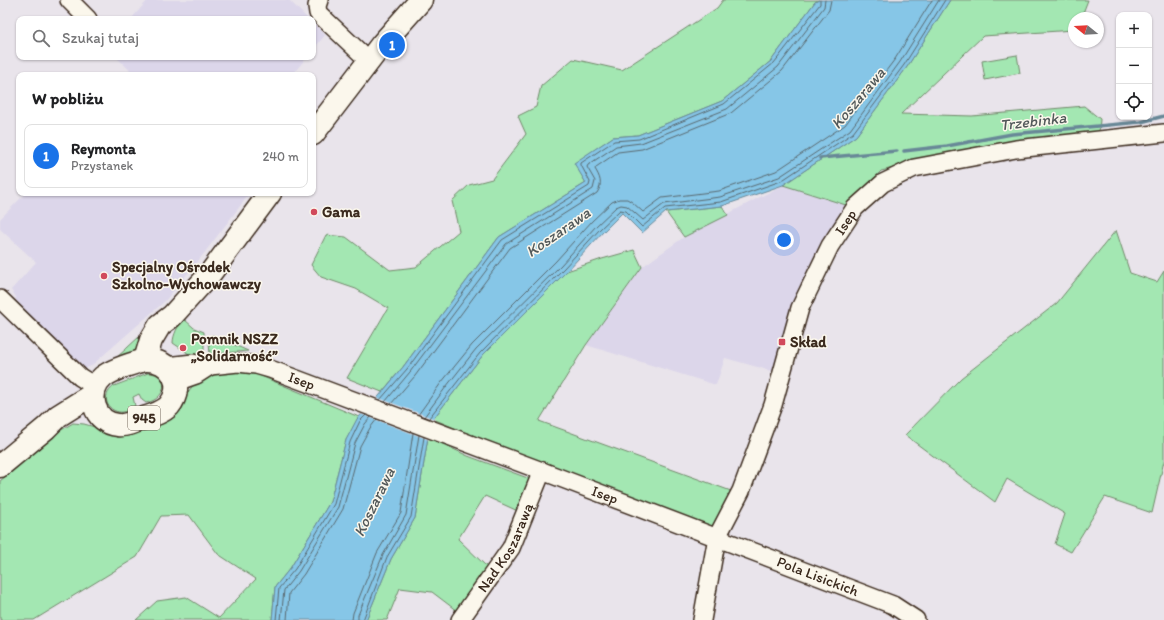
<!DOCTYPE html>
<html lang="pl">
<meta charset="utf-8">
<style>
body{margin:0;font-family:Itim,sans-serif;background:#f2f2f2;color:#202124}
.controls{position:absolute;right:12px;top:12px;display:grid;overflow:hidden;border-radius:8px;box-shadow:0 1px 3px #0004}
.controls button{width:36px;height:36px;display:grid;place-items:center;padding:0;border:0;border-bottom:1px solid #e0e0e0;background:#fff;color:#202124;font:20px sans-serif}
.compass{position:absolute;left:1068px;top:12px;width:36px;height:36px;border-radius:50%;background:#fff;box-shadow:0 1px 3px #0004;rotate:288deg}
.you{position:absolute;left:784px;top:240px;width:14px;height:14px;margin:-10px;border:3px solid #fff;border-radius:50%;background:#1a73e8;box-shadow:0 0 0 6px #1a73e833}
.badge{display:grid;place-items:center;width:26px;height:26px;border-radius:50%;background:#1a73e8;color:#fff;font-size:13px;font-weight:700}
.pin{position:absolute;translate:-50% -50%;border:2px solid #fff;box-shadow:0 1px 4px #0006}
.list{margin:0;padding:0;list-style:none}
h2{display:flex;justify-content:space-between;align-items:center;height:52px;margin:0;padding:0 16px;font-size:17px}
h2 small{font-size:13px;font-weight:400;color:#757577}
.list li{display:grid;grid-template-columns:26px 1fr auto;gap:12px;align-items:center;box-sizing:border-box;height:64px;margin:0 8px 8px;padding:0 8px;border:1px solid #e0e0e0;border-radius:8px}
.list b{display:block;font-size:15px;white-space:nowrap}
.list p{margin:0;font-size:13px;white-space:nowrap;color:#757577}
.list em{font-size:13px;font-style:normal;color:#757577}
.icon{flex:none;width:22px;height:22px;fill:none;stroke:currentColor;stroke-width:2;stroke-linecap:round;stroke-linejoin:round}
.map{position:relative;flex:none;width:1164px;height:620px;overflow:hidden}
.search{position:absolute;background:#fff;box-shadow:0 1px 3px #0004;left:16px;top:16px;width:300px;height:44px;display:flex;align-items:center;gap:10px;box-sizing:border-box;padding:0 14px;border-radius:8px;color:#757577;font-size:15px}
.panel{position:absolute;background:#fff;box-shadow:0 1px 3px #0004;left:16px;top:72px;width:300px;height:124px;border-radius:8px}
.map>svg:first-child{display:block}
.built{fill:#dcd6ea}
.green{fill:#a3e7b2;stroke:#6f8868}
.water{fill:#86c6e7;stroke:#688897}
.pier{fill:#e9e4eb}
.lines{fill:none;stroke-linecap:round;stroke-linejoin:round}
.shore{stroke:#59686e;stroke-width:1}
.stream{stroke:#688897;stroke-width:3.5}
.minor-casing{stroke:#3b2a1e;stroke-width:20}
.major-casing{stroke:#3b2a1e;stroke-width:25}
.minor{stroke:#fbf7ec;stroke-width:17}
.major{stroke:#fbf7ec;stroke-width:22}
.poi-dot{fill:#d1495b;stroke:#fbf7ec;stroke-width:1.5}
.labels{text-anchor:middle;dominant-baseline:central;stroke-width:3;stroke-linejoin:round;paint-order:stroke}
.shield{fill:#fbf7ec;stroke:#75685c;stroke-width:1}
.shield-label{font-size:14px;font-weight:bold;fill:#3b2a1e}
.poi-label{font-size:15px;font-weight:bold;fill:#3b2a1e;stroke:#fbf7ec;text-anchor:start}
.street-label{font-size:15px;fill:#3b2a1e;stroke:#fbf7ec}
.water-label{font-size:16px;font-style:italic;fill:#52595a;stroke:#fbf7ec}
</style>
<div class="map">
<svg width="1164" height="620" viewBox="0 0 1164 620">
<rect width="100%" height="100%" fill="#e9e4eb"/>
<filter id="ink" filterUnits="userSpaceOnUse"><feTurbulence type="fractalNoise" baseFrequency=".025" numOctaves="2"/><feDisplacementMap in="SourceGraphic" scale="8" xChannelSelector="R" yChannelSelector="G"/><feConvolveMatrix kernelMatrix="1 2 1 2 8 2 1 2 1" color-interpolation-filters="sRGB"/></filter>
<g filter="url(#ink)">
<g class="built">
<polygon points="148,0 289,0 308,19 131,19"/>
<polygon points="313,23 325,35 313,50"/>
<polygon points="116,57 307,57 292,75 135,75"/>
<polygon points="783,185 849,206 775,372 725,358 716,385 586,345 642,267 684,237"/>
<polygon points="26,193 250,193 202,256 165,301 91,366 84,369 15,304 16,297 11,290 36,262 0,229 0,219"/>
</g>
<g class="green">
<polygon points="723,0 819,0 815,2 771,61 722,101 638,135 613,137 575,163 586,183 499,237 403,367 382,392 347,378 388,308 356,289 321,277 311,265 326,235 346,237 390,270 416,267 459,231 452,201 469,185 492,179 526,134 518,116 536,107 541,86 573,59 622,70 717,8"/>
<polygon points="950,0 1088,0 1081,18 1074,18 1074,30 983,36 901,114 972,116 1084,106 1100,119 1099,133 914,163 881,171 849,206 783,185 856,136 907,67"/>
<polygon points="1017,55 1020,73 985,80 982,61"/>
<polygon points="722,206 728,215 684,237 666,212"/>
<polygon points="1116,230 1130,273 1157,282 1164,271 1164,461 1152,513 1105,497 1071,552 1055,544 1065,514 1007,479 995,502 905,435 961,378 1057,303"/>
<polygon points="634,250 642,267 586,345 539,421 731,491 741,491 717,537 433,419 483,355 567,271 602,259"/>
<path d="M184,319L194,328L204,332V354L192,356L173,343C173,335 178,325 184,319Z"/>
<polygon points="212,335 248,351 210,354 209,343"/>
<polygon points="140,336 146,342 143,348 102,371"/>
<polygon points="224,370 249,371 359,417 346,440 330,502 291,567 275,587 272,620 136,620 157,601 186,597 219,618 256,579 218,554 189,515 161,516 137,557 34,620 0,620 0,481 58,432 73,423 84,424 109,431 185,396 194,384"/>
<path d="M148,373C169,373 169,398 146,403L142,400L139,394L133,397L135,406C118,423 94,401 114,386Z"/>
<polygon points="428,437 468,456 533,480 520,512 485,496 458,539 487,567 457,611 432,592 400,588 387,620 366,620 391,559 415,518"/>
</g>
<polygon class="water" points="819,0 950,0 907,67 856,136 783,185 722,206 666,212 642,233 622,213 603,232 567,271 483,355 433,419 428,437 415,518 391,559 366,620 272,620 275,587 291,567 330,502 346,440 357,419 379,396 403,367 499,237 586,183 574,163 613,137 638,135 722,101 771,61 815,2"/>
<polygon class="pier" points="376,397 435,419 429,440 360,414"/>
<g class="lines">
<g class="shore">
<polyline points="380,400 407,369 502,240 589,186 590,182 581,165 581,163 614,141 639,139 724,104 774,63 820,4 820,0"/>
<polyline points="385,402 410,372 506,244 593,189 595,181 587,167 588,165 616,146 641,143 727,109 778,67 824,7 825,0"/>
<path d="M391,404L415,376L510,248L597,193C603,184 600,177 595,169L596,167L618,152L642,149L731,113L782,71L829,10L831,0"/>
<polyline points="418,415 441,383 472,345 556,261 592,221 612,202 619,199 627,199 632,202 643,212 662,198 719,191 776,171 845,125 895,59 932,0"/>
<polyline points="424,417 446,387 476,349 561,265 596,226 616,207 621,205 627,206 643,220 664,204 720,197 779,177 850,130 900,62 939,0"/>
<polyline points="429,418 480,353 564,268 600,229 620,210 626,211 642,227 665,208 721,202 781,181 853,133 904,65 945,0"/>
<polyline points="276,620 279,588 295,569 334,504 350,442 360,421 366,415"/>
<polyline points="281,620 284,590 299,571 338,507 355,443 365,424 371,417"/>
<polyline points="287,620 289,593 304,574 343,509 360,446 370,428 377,419"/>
<polyline points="352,620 353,613 377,553 401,513 413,433"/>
<polyline points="358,620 358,615 383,555 406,515 419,435"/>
<polyline points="363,620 387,557 411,517 424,437"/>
</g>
<g class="stream">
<polyline points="904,151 947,146 1012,134 1141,122 1164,116"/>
<polyline points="820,158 897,151"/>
</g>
<defs>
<g id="minor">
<polyline points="69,0 88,19"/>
<polyline points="319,0 317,6 318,13 369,61"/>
<polyline points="0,299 80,377 96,387"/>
<path id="s1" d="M167,366L193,363L210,366L238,363L256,365L270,369L542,471L893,605L916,620"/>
<polyline points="176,382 196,375 210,366"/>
<path id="s2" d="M460,620L511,548L542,471"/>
<path id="s3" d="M702,620L717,537L741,491L773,405L800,308L830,246L855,208L883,183L914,168L1016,149L1164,133"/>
</g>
<g id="major">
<polyline points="313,134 382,44 421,0"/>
<path d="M145,360C171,359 186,385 169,406C162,413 150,416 141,419C134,422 126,426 118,425C94,423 85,393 103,377C112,370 134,363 145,360Z"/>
<polyline points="145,360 151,340 160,325 172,316 209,275 270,193"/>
<polyline points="0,466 46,428 58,416 93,394"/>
</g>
</defs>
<use href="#minor" class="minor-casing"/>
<use href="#major" class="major-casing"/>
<use href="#minor" class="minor"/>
<use href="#major" class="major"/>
</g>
</g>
<g class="poi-dot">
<circle cx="314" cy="212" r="4"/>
<circle cx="104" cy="276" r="4"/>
<rect x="778" y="338" width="8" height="8" rx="2"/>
<circle cx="183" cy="348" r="4"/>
</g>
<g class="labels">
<rect class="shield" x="128" y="406" width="32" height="24" rx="3"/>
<g class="shield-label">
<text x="144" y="418">945</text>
</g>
<g class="poi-label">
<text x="322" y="212">Gama</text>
<text x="112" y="267">Specjalny Ośrodek<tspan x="112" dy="17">Szkolno-Wychowawczy</tspan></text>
<text x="191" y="339">Pomnik NSZZ<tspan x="191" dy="17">„Solidarność”</tspan></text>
<text x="790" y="342">Skład</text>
</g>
<g class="street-label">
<text stroke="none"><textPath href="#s3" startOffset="426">Isep</textPath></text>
<text stroke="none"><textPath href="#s1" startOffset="138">Isep</textPath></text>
<text stroke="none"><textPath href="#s1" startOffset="462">Isep</textPath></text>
<text stroke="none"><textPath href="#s2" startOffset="86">Nad Koszarawą</textPath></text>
<text stroke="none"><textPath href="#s1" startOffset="690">Pola Lisickich</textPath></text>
</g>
<g class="water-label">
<text transform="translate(858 98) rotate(-50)">Koszarawa</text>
<text transform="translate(1033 121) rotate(-7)">Trzebinka</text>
<text transform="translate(558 232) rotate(-35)">Koszarawa</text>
<text transform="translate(374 502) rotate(-64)">Koszarawa</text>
</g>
</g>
</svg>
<div class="controls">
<button>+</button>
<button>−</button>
<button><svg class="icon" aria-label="locate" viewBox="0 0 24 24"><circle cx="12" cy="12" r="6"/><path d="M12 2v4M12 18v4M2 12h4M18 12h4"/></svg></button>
</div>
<svg class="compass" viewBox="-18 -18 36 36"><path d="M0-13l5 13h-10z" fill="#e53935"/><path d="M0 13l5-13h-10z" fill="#757577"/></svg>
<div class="you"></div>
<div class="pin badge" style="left:392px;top:45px">1</div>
<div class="search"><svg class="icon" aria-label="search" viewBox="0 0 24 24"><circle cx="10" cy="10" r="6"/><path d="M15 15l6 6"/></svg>Szukaj tutaj</div>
<section class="panel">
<h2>W pobliżu<small></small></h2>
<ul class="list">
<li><span class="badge">1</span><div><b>Reymonta</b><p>Przystanek</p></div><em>240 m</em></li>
</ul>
</section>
</div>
